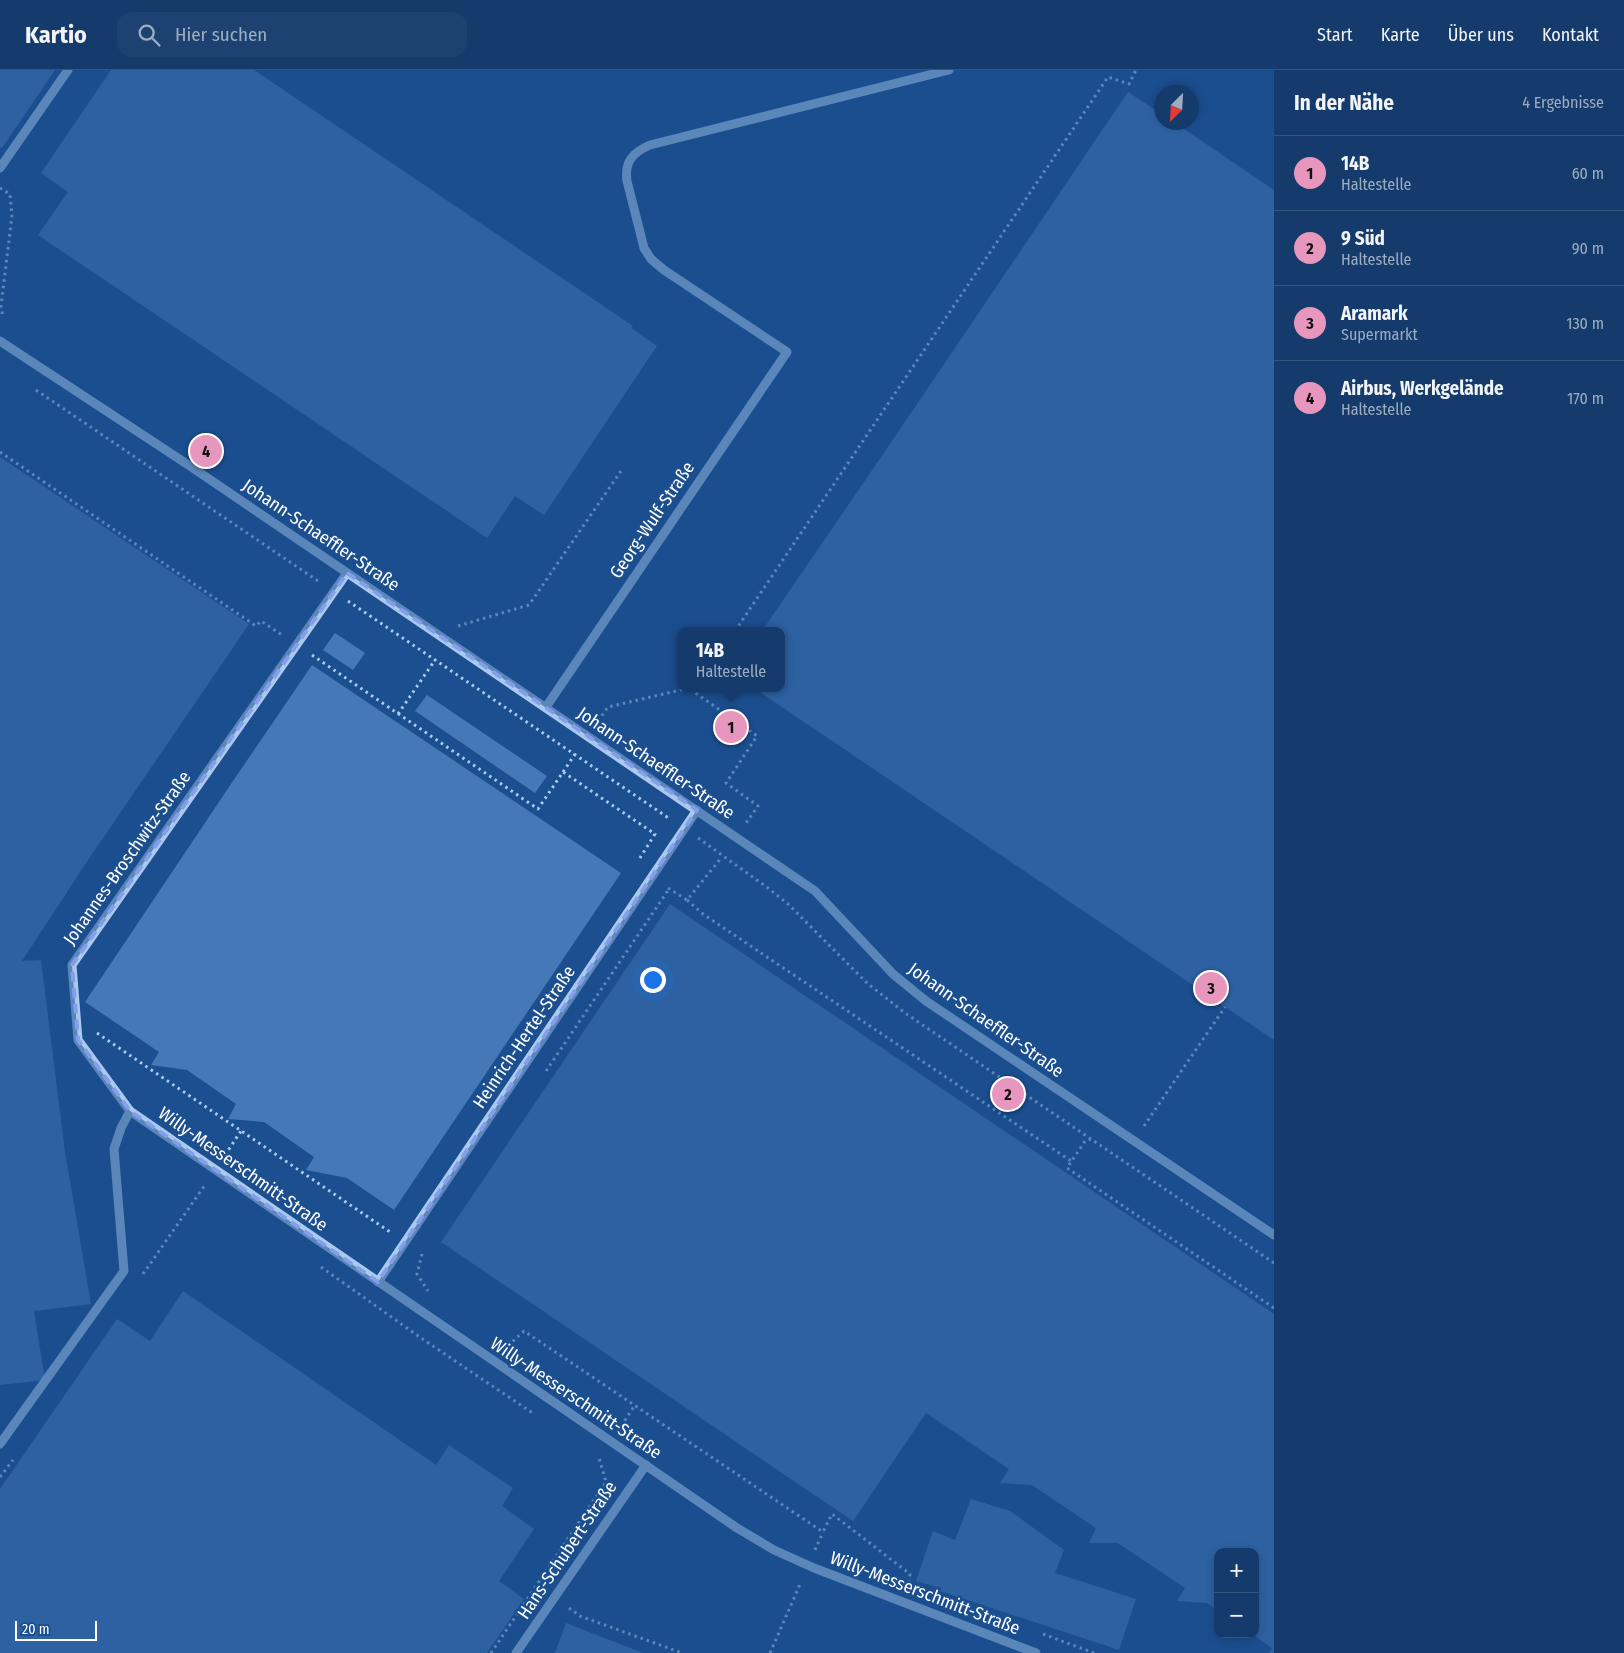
<!DOCTYPE html>
<html lang="de">
<meta charset="utf-8">
<style>
body{margin:0;font-family:"Fira Sans Condensed",sans-serif;background:#1d4271;color:#f1f3f6}
.controls{position:absolute;right:15px;bottom:15px;display:grid;overflow:hidden;border-radius:10px;box-shadow:0 2px 8px #0003}
.controls button{width:45px;height:45px;display:grid;place-items:center;padding:0;border:0;border-bottom:1px solid #33557e;background:#143b6b;color:#f1f3f6;font:25px sans-serif}
.compass{position:absolute;left:1154px;top:15px;width:45px;height:45px;border-radius:50%;background:#143b6b;box-shadow:0 2px 8px #0003;rotate:204deg}
.scale{position:absolute;left:15px;bottom:12px;width:82px;box-sizing:border-box;padding-left:5px;border:2px solid #fff;border-top:0;font-size:14px;line-height:18px;white-space:nowrap;color:#fff;-webkit-text-stroke:4px #1b4f8f;paint-order:stroke}
.you{position:absolute;left:652px;top:909px;width:18px;height:18px;margin:-12px;border:4px solid #fff;border-radius:50%;background:#1a73e8;box-shadow:0 0 0 8px #1a73e833}
.badge{display:grid;place-items:center;width:32px;height:32px;border-radius:50%;background:#e797bd;color:#111;font-size:16px;font-weight:700}
.pin{position:absolute;translate:-50% -50%;border:2px solid #fff;box-shadow:0 1px 5px #0006}
.popup{position:absolute;left:677px;top:557px;width:108px;height:65px;box-sizing:border-box;display:grid;place-content:center;border-radius:10px;background:#143b6b;filter:drop-shadow(0 1px 4px #0005);font-size:16px;white-space:nowrap;color:#9dadc1}
.popup b{font-size:19px;color:#f1f3f6}
.popup::after{content:'';position:absolute;left:50%;top:100%;margin-left:-10px;border:10px solid transparent;border-top-color:#143b6b}
.list{margin:0;padding:0;list-style:none}
h2{display:flex;justify-content:space-between;align-items:center;height:65px;margin:0;padding:0 20px;font-size:21px}
h2 small{font-size:16px;font-weight:400;color:#9dadc1}
.list li{display:grid;grid-template-columns:32px 1fr auto;gap:15px;align-items:center;box-sizing:border-box;height:75px;padding:0 20px;border-top:1px solid #33557e}
.list b{display:block;font-size:19px;white-space:nowrap}
.list p{margin:0;font-size:16px;white-space:nowrap;color:#9dadc1}
.list em{font-size:16px;font-style:normal;color:#9dadc1}
.icon{flex:none;width:28px;height:28px;fill:none;stroke:currentColor;stroke-width:2;stroke-linecap:round;stroke-linejoin:round}
.map{position:relative;flex:none;width:1274px;height:1583px;overflow:hidden}
header{display:flex;align-items:center;gap:30px;box-sizing:border-box;height:70px;padding:0 25px;background:#143b6b;border-bottom:1px solid #33557e}
header strong{font-size:24px}
nav{display:flex;gap:28px;margin-inline-start:auto;font-size:18px}
.search{width:350px;height:45px;background:#1d4271;display:flex;align-items:center;gap:12px;box-sizing:border-box;padding:0 18px;border-radius:15px;color:#9dadc1;font-size:19px}
main{display:flex}
aside{flex:1;background:#143b6b}
.map>svg:first-child{display:block}
.building{fill:#4478b7}
.lines{fill:none;stroke-linecap:round;stroke-linejoin:round}
.path{stroke:#a9c9ee;stroke-width:3;stroke-dasharray:2.5 4;stroke-linecap:butt}
.minor{stroke:#a9c9ee;stroke-width:9}
.marked{fill:none;stroke:#839eea;stroke-width:4;stroke-dasharray:10 6;stroke-linejoin:round}
.labels{text-anchor:middle;dominant-baseline:central;stroke-width:5;stroke-linejoin:round;paint-order:stroke}
.street-label{font-size:18px;fill:#fff;stroke:#1b4f8f}
</style>
<header>
<strong>Kartio</strong>
<div class="search"><svg class="icon" aria-label="search" viewBox="0 0 24 24"><circle cx="10" cy="10" r="6"/><path d="M15 15l6 6"/></svg>Hier suchen</div>
<nav><a>Start</a><a>Karte</a><a>Über uns</a><a>Kontakt</a></nav>
</header>
<main>
<div class="map">
<svg width="1274" height="1583" viewBox="0 0 1274 1583">
<rect width="100%" height="100%" fill="#1b4f8f"/>
<g class="building">
<polygon points="0,0 55,0 2,78 0,77"/>
<polygon points="111,0 254,0 633,256 631,258 657,276 544,445 515,426 487,468 38,165 68,122 41,103"/>
<polygon points="1128,22 1162,44 1162,52 1174,52 1274,120 1274,970 754,618 781,618 781,561 762,561 890,374"/>
<polygon points="0,387 249,554 86,793 22,891 41,890 65,1082 91,1234 34,1241 45,1310 0,1315"/>
<polygon points="335,563 365,583 353,600 323,580"/>
<polygon points="312,595 621,803 394,1140 347,1108 306,1100 314,1087 264,1052 228,1049 236,1034 187,1000 151,995 159,982 85,932 233,711"/>
<polygon points="427,625 547,706 535,723 415,641"/>
<polygon points="670,834 1274,1244 1274,1583 1269,1583 1272,1578 1252,1564 1255,1564 1255,1482 1218,1482 1218,1541 1207,1533 1177,1531 1185,1518 1118,1473 1089,1473 1096,1458 1032,1415 1000,1413 1009,1399 926,1343 853,1451 441,1172"/>
<polygon points="183,1221 436,1395 449,1375 513,1418 502,1436 534,1459 499,1511 524,1529 487,1583 0,1583 0,1419 117,1249 150,1271"/>
<polygon points="971,1429 1010,1441 1064,1480 1055,1503 1136,1529 1119,1580 940,1521 941,1518 916,1511 933,1461 955,1470"/>
<polygon points="566,1553 643,1583 555,1583"/>
</g>
<g class="lines">
<g class="path">
<polyline points="0,118 10,124 12,146 1,236 3,248"/>
<polyline points="36,320 318,511"/>
<polyline points="0,382 256,556 261,551 282,565"/>
<polyline points="348,531 670,749"/>
<polyline points="458,556 529,535 623,398"/>
<polyline points="735,561 1108,7 1129,14 1136,0"/>
<polyline points="312,585 538,739 563,702 655,764 638,791"/>
<polyline points="696,618 694,622 757,666 726,713 758,736 746,753"/>
<polyline points="398,644 435,590"/>
<polyline points="598,651 608,637 689,618"/>
<polyline points="563,702 575,684"/>
<polyline points="698,768 768,818 788,834 867,913 905,943 1274,1193"/>
<polyline points="668,818 687,830 722,787"/>
<polyline points="687,830 703,844 1071,1091"/>
<polyline points="97,963 390,1162"/>
<polyline points="546,1001 669,819"/>
<polyline points="1144,1056 1225,937"/>
<polyline points="1091,1069 1085,1071 1067,1098 1274,1238"/>
<polyline points="225,1085 241,1061"/>
<polyline points="422,1184 417,1204 428,1221"/>
<polyline points="321,1197 421,1268 534,1344"/>
<polyline points="143,1204 205,1115"/>
<polyline points="500,1273 512,1272 524,1261 823,1462 832,1444 910,1504 909,1514"/>
<polyline points="621,1356 635,1335"/>
<polyline points="0,1407 13,1390"/>
<polyline points="815,1480 823,1462"/>
<polyline points="569,1538 580,1546 682,1583"/>
<polyline points="1043,1564 1094,1583"/>
<polyline points="491,1583 606,1412 599,1388"/>
<polyline points="770,1583 801,1512"/>
</g>
<g class="minor">
<polyline points="0,98 68,0"/>
<polyline points="0,271 190,396 815,821 893,904 926,931 1274,1165"/>
<path d="M546,637L787,282L664,200L651,189L644,178L627,111C624,91 634,82 650,75L949,0"/>
<polyline points="130,1041 737,1458 774,1480 814,1498 1036,1583"/>
<polyline points="378,1212 697,740"/>
<polyline points="0,1374 124,1201 114,1079 121,1058 130,1041 78,970 72,895 347,503"/>
<polyline points="516,1583 646,1395"/>
</g>
</g>
<path d="M0 0H1274V1583H0ZM347,503L697,740L378,1212L130,1041L78,970L72,895Z" fill="#1b4f8f" fill-opacity=".55" fill-rule="evenodd"/>
<path class="marked" d="M347,503L697,740L378,1212L130,1041L78,970L72,895Z"/>
<g class="labels">
<g class="street-label">
<text transform="translate(652 450) rotate(-56)">Georg-Wulf-Straße</text>
<text transform="translate(321 465) rotate(34)">Johann-Schaeffler-Straße</text>
<text transform="translate(656 693) rotate(34)">Johann-Schaeffler-Straße</text>
<text transform="translate(127 788) rotate(-55)">Johannes-Broschwitz-Straße</text>
<text transform="translate(986 950) rotate(35)">Johann-Schaeffler-Straße</text>
<text transform="translate(524 967) rotate(-56)">Heinrich-Hertel-Straße</text>
<text transform="translate(243 1099) rotate(35)">Willy-Messerschmitt-Straße</text>
<text transform="translate(576 1328) rotate(34)">Willy-Messerschmitt-Straße</text>
<text transform="translate(567 1480) rotate(-56)">Hans-Schubert-Straße</text>
<text transform="translate(925 1523) rotate(21)">Willy-Messerschmitt-Straße</text>
</g>
</g>
</svg>
<div class="controls">
<button>+</button>
<button>−</button>
</div>
<svg class="compass" viewBox="-18 -18 36 36"><path d="M0-13l5 13h-10z" fill="#e53935"/><path d="M0 13l5-13h-10z" fill="#9dadc1"/></svg>
<div class="scale">20 m</div>
<div class="you"></div>
<div class="pin badge" style="left:731px;top:657px">1</div>
<div class="popup"><b>14B</b>Haltestelle</div>
<div class="pin badge" style="left:1008px;top:1024px">2</div>
<div class="pin badge" style="left:1211px;top:918px">3</div>
<div class="pin badge" style="left:206px;top:381px">4</div>
</div>
<aside>
<h2>In der Nähe<small>4 Ergebnisse</small></h2>
<ul class="list">
<li><span class="badge">1</span><div><b>14B</b><p>Haltestelle</p></div><em>60 m</em></li>
<li><span class="badge">2</span><div><b>9 Süd</b><p>Haltestelle</p></div><em>90 m</em></li>
<li><span class="badge">3</span><div><b>Aramark</b><p>Supermarkt</p></div><em>130 m</em></li>
<li><span class="badge">4</span><div><b>Airbus, Werkgelände</b><p>Haltestelle</p></div><em>170 m</em></li>
</ul>
</aside>
</main>
